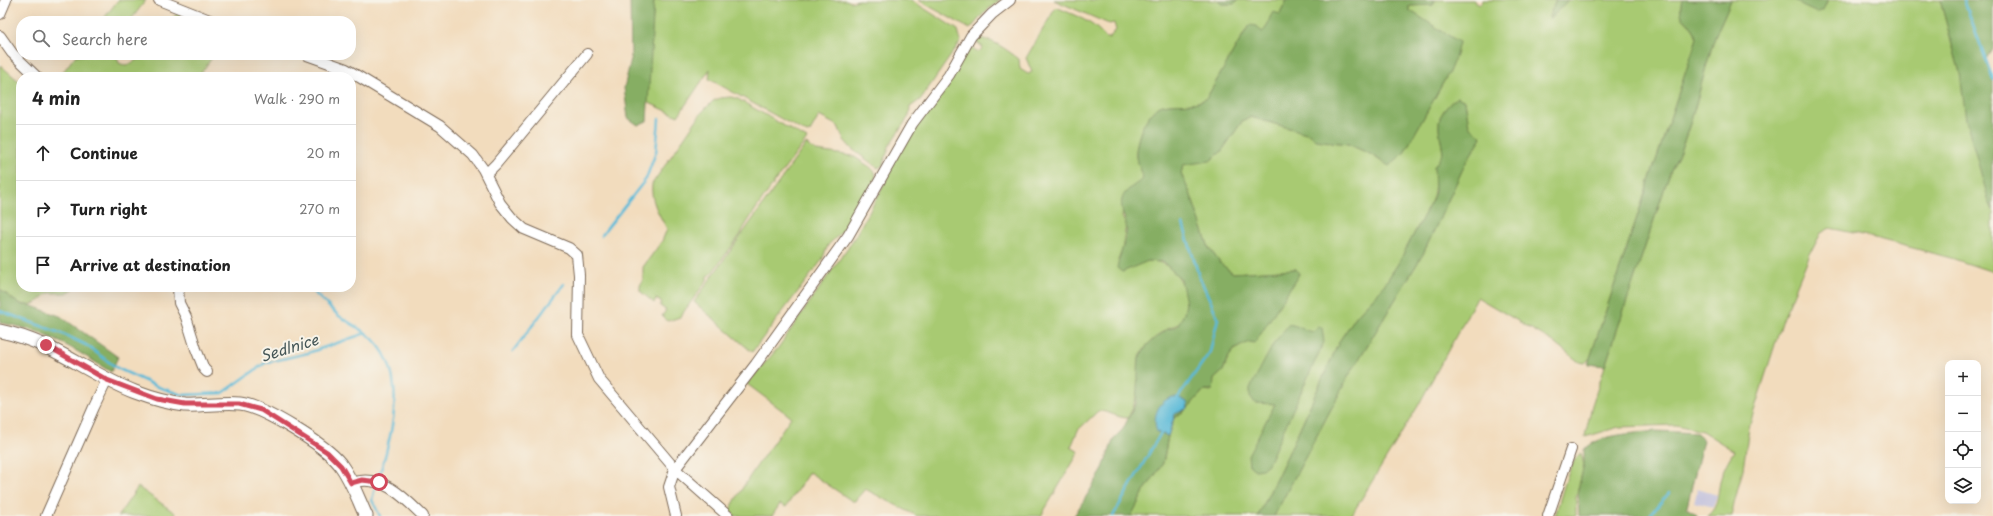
<!DOCTYPE html>
<meta charset="utf-8">
<style>
body{margin:0;font-family:"Playpen Sans",sans-serif;background:#f6f6f6;color:#222}
.controls{position:absolute;right:12px;bottom:12px;display:grid;overflow:hidden;border-radius:8px;box-shadow:0 4px 16px #0002}
.controls button{width:36px;height:36px;display:grid;place-items:center;padding:0;border:0;border-bottom:1px solid #e0e0e0;background:#fff;color:#222;font:20px sans-serif}
.stop{position:absolute;width:12px;height:12px;margin:-9px;border:3px solid #d1495b;border-radius:50%;background:#fff}
.stop.end{background:#d1495b;border-color:#fff;box-shadow:0 1px 4px #0008}
.list{margin:0;padding:0;list-style:none}
h2{display:flex;justify-content:space-between;align-items:center;height:52px;margin:0;padding:0 16px;font-size:17px}
h2 small{font-size:13px;font-weight:400;color:#767676}
.list li{display:grid;grid-template-columns:26px 1fr auto;gap:12px;align-items:center;box-sizing:border-box;height:56px;padding:0 16px;border-top:1px solid #e0e0e0}
.list b{display:block;font-size:15px;white-space:nowrap}
.list em{font-size:13px;font-style:normal;color:#767676}
.icon{flex:none;width:22px;height:22px;fill:none;stroke:currentColor;stroke-width:2;stroke-linecap:round;stroke-linejoin:round}
.map{position:relative;flex:none;width:1993px;height:516px;overflow:hidden}
.search{position:absolute;background:#fff;box-shadow:0 4px 16px #0002;left:16px;top:16px;width:340px;height:44px;display:flex;align-items:center;gap:10px;box-sizing:border-box;padding:0 14px;border-radius:16px;color:#767676;font-size:15px}
.panel{position:absolute;background:#fff;box-shadow:0 4px 16px #0002;left:16px;top:72px;width:340px;height:220px;border-radius:16px}
.map>svg:first-child{display:block}
.industrial{fill:#c2c1dc}
.green{fill:#a8ca72;stroke:#727a48}
.forest{fill:#86ae64;stroke:#606c41}
.water{fill:#5abad8;stroke:#4a727b}
.lines{fill:none;stroke-linecap:round;stroke-linejoin:round}
.stream{stroke:#5abad8;stroke-width:2.5}
.minor-casing{stroke:#7b6856;stroke-width:12}
.major-casing{stroke:#7b6856;stroke-width:15}
.minor{stroke:#fff;stroke-width:10}
.major{stroke:#fff;stroke-width:13}
.route{stroke:#d1495b;stroke-width:5}
.labels{text-anchor:middle;dominant-baseline:central;stroke-width:4;stroke-linejoin:round;paint-order:stroke}
.water-label{font-size:15px;font-style:italic;fill:#445556;stroke:#f7f3e8}
</style>
<div class="map">
<svg width="1993" height="516" viewBox="0 0 1993 516">
<rect width="100%" height="100%" fill="#f7f3e8"/>
<filter id="ink" filterUnits="userSpaceOnUse"><feTurbulence type="fractalNoise" baseFrequency=".025" numOctaves="2"/><feDisplacementMap in="SourceGraphic" scale="8" xChannelSelector="R" yChannelSelector="G"/><feConvolveMatrix kernelMatrix="1 2 1 2 8 2 1 2 1" color-interpolation-filters="sRGB"/></filter>
<filter id="wash" filterUnits="userSpaceOnUse"><feTurbulence type="fractalNoise" baseFrequency=".012" numOctaves="4" result="noise"/><feDisplacementMap in="SourceGraphic" scale="16" xChannelSelector="R" yChannelSelector="G"/><feGaussianBlur stdDeviation="0.9" result="paint"/><feColorMatrix in="noise" values="0 0 0 0 0 0 0 0 0 0 0 0 0 0 0 0 0 1.4 0 .05"/><feComposite in="paint" operator="in"/></filter>
<g filter="url(#wash)">
<rect width="100%" height="100%" fill="#f2dcbd"/>
<polygon class="industrial" points="1698,489 1717,495 1713,507 1694,502"/>
<g class="green">
<polygon points="118,0 146,0 130,21 102,21"/>
<polygon points="654,0 846,0 851,2 858,0 911,0 958,30 961,41 920,100 910,107 909,116 890,144 883,165 878,168 852,149 844,140 838,126 819,116 810,132 807,133 709,79 710,69 678,116 647,102"/>
<polygon points="918,0 1000,0 986,11 970,29"/>
<path d="M1054,0H1218L1222,4H1234L1238,0H1287L1280,14L1270,17L1267,28L1262,33L1258,29L1249,25L1206,99C1192,106 1178,102 1163,105C1146,110 1135,141 1136,157C1137,164 1142,170 1143,178L1139,183L1126,192L1122,217L1126,225L1124,237L1122,251L1118,260L1122,272C1130,268 1141,261 1150,261C1175,261 1192,290 1184,314C1180,326 1174,325 1165,330C1155,337 1145,346 1140,356C1137,362 1139,371 1139,378C1138,393 1135,404 1128,418C1117,418 1109,411 1098,411L1078,430L1071,447L1079,452L1041,516H917L865,489L855,501H852L809,472L786,507L780,504L772,516H735L730,510C747,477 770,448 791,417L747,384C757,371 767,361 778,348L853,240L883,187L894,161L907,137L969,47L979,52L983,47L974,40L976,38C992,38 1007,50 1019,59L1020,69L1028,74L1032,72L1026,58L1056,7C1074,15 1095,22 1106,38H1109L1116,30L1114,23L1109,24Z"/>
<path d="M1435,0H1473L1480,4L1483,0H1556L1549,17L1568,0H1682C1677,25 1691,18 1697,38L1590,358L1585,363L1579,362L1552,341L1477,297L1418,406L1351,516H1274L1348,377L1423,254L1466,162L1482,137L1469,126L1465,101L1457,97C1432,119 1439,124 1443,153C1433,167 1437,184 1432,200L1398,264L1380,291L1357,315L1340,340L1290,450L1258,516H1131L1145,490L1163,463L1168,436L1174,418L1187,409L1204,390L1211,391L1214,379L1223,371L1230,354L1241,345L1249,342H1255L1299,274L1296,269L1233,273L1221,264L1209,248L1190,193L1181,174L1183,165L1221,152L1243,120L1251,117L1310,134L1322,141L1348,144L1370,154L1385,164L1404,153L1449,72L1459,43L1409,10V6L1433,5Z"/>
<path d="M1731,0H1795L1802,6L1826,5L1828,0H1940L1960,73L1981,172L1993,210V272L1951,258L1863,235L1830,228L1821,233L1809,256L1783,319L1749,427L1743,469L1731,516H1707C1719,507 1717,495 1720,482C1722,471 1728,460 1734,451L1702,431L1676,425L1619,427L1585,437V436L1592,405L1670,172C1692,132 1700,83 1714,40C1719,26 1726,13 1731,0Z"/>
<polygon points="178,13 200,21 169,21"/>
<path d="M76,55H116L119,63C128,68 135,62 141,55H214L198,77H59Z"/>
<path d="M0,65L21,83V287H77L67,293H49C45,295 42,299 39,301C23,311 12,299 0,289Z"/>
<path d="M731,97L738,99L807,139L777,179L773,182V185C768,191 741,230 741,234L711,274L707,276V280L680,317L668,321L662,316L666,310L660,306L662,302L656,299L654,303L640,291V286L643,279V267L662,241L667,229C659,214 650,201 652,184L702,112L713,101L720,98Z"/>
<polygon points="806,144 816,151 853,156 870,167 875,172 876,177 851,223 828,245 822,260 752,352 694,302"/>
<path d="M1581,453L1584,465L1576,498V516H1555C1560,502 1569,460 1581,453Z"/>
<polygon points="138,487 175,513 175,516 118,516"/>
</g>
<g class="forest">
<polygon points="630,0 654,0 647,121 638,125 628,118 624,88 631,59"/>
<polygon points="1218,0 1238,0 1234,4 1222,4"/>
<path d="M1287,0H1435L1433,5L1409,6V10L1459,42L1456,55L1449,72L1404,153L1389,166L1370,154L1348,144L1315,140L1310,134L1251,117L1243,120L1221,152L1210,161L1183,165L1181,174L1190,193L1209,248L1221,264L1233,273L1296,269L1299,274L1255,343L1249,342L1235,349L1227,359L1223,371L1214,379L1213,390H1204L1187,409L1174,418L1168,436L1163,463L1145,490L1131,516H1074L1102,471L1114,438L1123,429L1136,403L1139,358L1148,344L1166,330L1177,326L1184,314L1186,303L1181,279L1163,262L1148,261L1122,272L1117,268C1119,254 1128,239 1126,225C1124,214 1117,202 1126,192C1131,186 1138,184 1143,178C1142,170 1137,164 1136,157C1135,141 1146,110 1163,105C1178,102 1192,106 1206,99L1249,25L1257,26L1262,32C1269,27 1268,19 1273,12L1280,14Z"/>
<polygon points="1556,0 1568,0 1550,19 1549,17"/>
<path d="M1682,0H1731C1726,13 1719,26 1714,40C1700,83 1692,132 1670,172L1605,366L1588,364L1697,38C1692,18 1676,25 1682,0Z"/>
<polygon points="1795,0 1828,0 1823,10 1817,13 1802,6"/>
<polygon points="1940,0 1993,0 1993,48 1986,59 1993,79 1993,210 1989,202 1966,120 1960,73"/>
<path d="M1457,97L1465,101L1469,126L1482,137L1466,162L1423,254L1348,377L1274,516H1258L1290,450L1340,340L1357,315L1380,291L1398,264L1432,200L1435,192L1434,167L1443,153C1439,124 1432,119 1457,97Z"/>
<path d="M0,289L15,301L23,305H29L60,316L118,357L111,372C76,350 42,328 0,323Z"/>
<path d="M1289,324C1299,326 1305,331 1314,332L1318,327H1322L1324,342L1268,464L1262,469L1255,470L1249,465L1248,455L1275,404L1255,403L1250,396V388L1274,343Z"/>
<path d="M1655,431L1697,433L1703,440L1687,507L1698,516H1579L1578,490L1584,465V450C1600,433 1634,434 1655,431Z"/>
</g>
<path class="water" d="M1172,397H1178L1187,402L1188,408L1175,414L1168,436L1157,432C1152,418 1157,402 1172,397Z"/>
<g class="lines">
<g class="stream">
<polyline points="1964,0 1993,79"/>
<polyline points="601,236 646,179 656,152 659,119"/>
<polyline points="308,287 339,316 366,333"/>
<path d="M0,311L63,334L86,345L117,368L158,387L183,395L223,393L265,363L308,353L366,333C411,368 393,434 378,479"/>
<polyline points="513,351 564,284"/>
<polyline points="1177,399 1210,352 1218,318 1199,276 1183,224"/>
<polyline points="376,484 372,500 380,516"/>
<polyline points="1113,516 1162,431"/>
<polyline points="1649,516 1669,493"/>
</g>
</g>
</g>
<g filter="url(#ink)">
<g class="lines">
<defs>
<g id="minor">
<polyline points="159,0 212,21"/>
<polyline points="0,14 6,0"/>
<polyline points="0,36 12,53 37,77"/>
<polyline points="307,55 346,69 440,126 473,155 483,169 500,203 512,218 524,229 569,248 577,255 579,275 578,335 599,379 675,469 728,516"/>
<polyline points="486,174 496,164 587,54"/>
<polyline points="178,287 179,303 186,317 196,349 204,369 207,372"/>
<path d="M351,483C381,473 403,496 423,516"/>
<polyline points="46,516 94,407 107,380"/>
<polyline points="676,516 669,487 675,469 756,364 848,236 912,124 949,75 971,36 992,14 1010,0"/>
<polyline points="1548,516 1571,449"/>
</g>
<path id="major" d="M0,331C54,342 86,373 135,392C151,398 168,403 185,405C203,406 221,402 240,404C264,407 325,445 340,464C352,480 358,499 366,516"/>
</defs>
<use href="#minor" class="minor-casing"/>
<use href="#major" class="major-casing"/>
<use href="#minor" class="minor"/>
<use href="#major" class="major"/>
</g>
</g>
<g class="lines" filter="url(#ink)">
<polyline class="route" points="46,345 107,380 157,399 185,404 239,404 261,410 327,452 341,466 351,483 362,480 379,482"/>
</g>
<g class="labels">
<g class="water-label">
<text transform="translate(289 347) rotate(-17)">Sedlnice</text>
</g>
</g>
</svg>
<div class="controls">
<button>+</button>
<button>−</button>
<button><svg class="icon" aria-label="locate" viewBox="0 0 24 24"><circle cx="12" cy="12" r="6"/><path d="M12 2v4M12 18v4M2 12h4M18 12h4"/></svg></button>
<button><svg class="icon" aria-label="layers" viewBox="0 0 24 24"><path d="M12 4l9 5-9 5-9-5zM3 14l9 5 9-5"/></svg></button>
</div>
<div class="stop" style="left:379px;top:482px"></div>
<div class="stop end" style="left:46px;top:345px"></div>
<div class="search"><svg class="icon" aria-label="search" viewBox="0 0 24 24"><circle cx="10" cy="10" r="6"/><path d="M15 15l6 6"/></svg>Search here</div>
<section class="panel">
<h2>4 min<small>Walk · 290 m</small></h2>
<ul class="list">
<li><svg class="icon" aria-label="ahead" viewBox="0 0 24 24"><path d="M12 20V5M6 11l6-6 6 6"/></svg><div><b>Continue</b></div><em>20 m</em></li>
<li><svg class="icon" aria-label="right" viewBox="0 0 24 24"><path d="M7 20v-9h11M14 6l5 5-5 5"/></svg><div><b>Turn right</b></div><em>270 m</em></li>
<li><svg class="icon" aria-label="arrive" viewBox="0 0 24 24"><path d="M6 21V4h12l-3 4 3 4H6"/></svg><div><b>Arrive at destination</b></div></li>
</ul>
</section>
</div>
